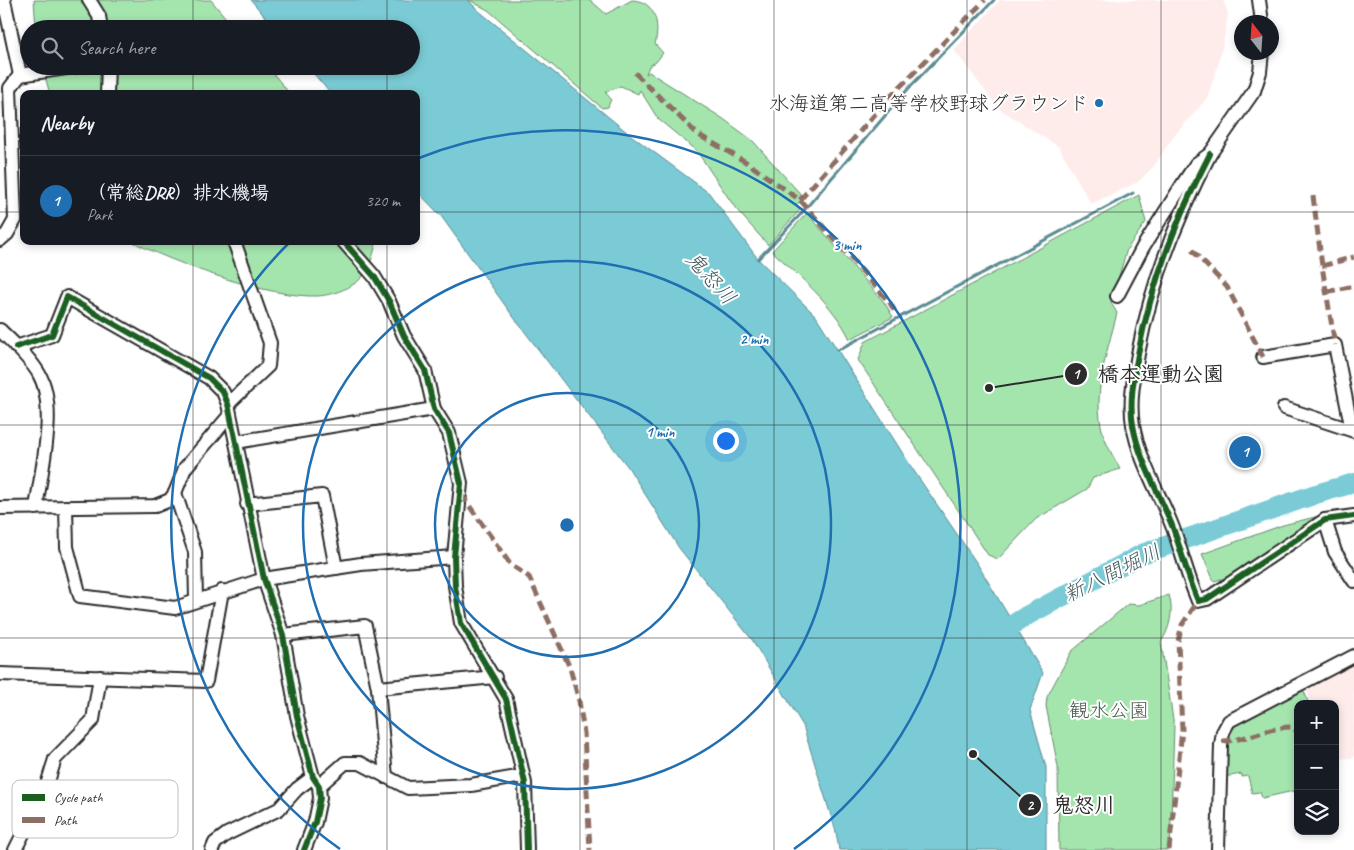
<!DOCTYPE html>
<meta charset="utf-8">
<style>
body{margin:0;font-family:Caveat,"Klee One",sans-serif;background:#20242c;color:#f1f3f6}
.controls{position:absolute;right:15px;bottom:15px;display:grid;overflow:hidden;border-radius:10px;box-shadow:0 2px 8px #0003}
.controls button{width:45px;height:45px;display:grid;place-items:center;padding:0;border:0;border-bottom:1px solid #363941;background:#171b24;color:#f1f3f6;font:25px sans-serif}
.compass{position:absolute;left:1234px;top:15px;width:45px;height:45px;border-radius:50%;background:#171b24;box-shadow:0 2px 8px #0003;rotate:343deg}
.you{position:absolute;left:725px;top:440px;width:18px;height:18px;margin:-12px;border:4px solid #fff;border-radius:50%;background:#1a73e8;box-shadow:0 0 0 8px #1a73e833}
.badge{display:grid;place-items:center;width:32px;height:32px;border-radius:50%;background:#1f6fb2;color:#fff;font-size:16px;font-weight:700}
.pin{position:absolute;translate:-50% -50%;border:2px solid #fff;box-shadow:0 1px 5px #0006}
.list{margin:0;padding:0;list-style:none}
h2{display:flex;justify-content:space-between;align-items:center;height:65px;margin:0;padding:0 20px;font-size:21px}
h2 small{font-size:16px;font-weight:400;color:#9ea1a6}
.list li{display:grid;grid-template-columns:32px 1fr auto;gap:15px;align-items:center;box-sizing:border-box;height:90px;padding:0 20px;border-top:1px solid #363941}
.list b{display:block;font-size:19px;white-space:nowrap}
.list p{margin:0;font-size:16px;white-space:nowrap;color:#9ea1a6}
.list em{font-size:16px;font-style:normal;color:#9ea1a6}
.icon{flex:none;width:28px;height:28px;fill:none;stroke:currentColor;stroke-width:2;stroke-linecap:round;stroke-linejoin:round}
.map{position:relative;flex:none;width:1354px;height:850px;overflow:hidden}
.search{position:absolute;background:#171b24;box-shadow:0 2px 8px #0003;left:20px;top:20px;width:400px;height:55px;display:flex;align-items:center;gap:12px;box-sizing:border-box;padding:0 18px;border-radius:28px;color:#9ea1a6;font-size:19px}
.panel{position:absolute;background:#171b24;box-shadow:0 2px 8px #0003;left:20px;top:90px;width:400px;height:155px;border-radius:10px}
.map>svg:first-child{display:block}
.built{fill:#feecea}
.green{fill:#a4e5ae;stroke:#68886c}
.water{fill:#7acbd5;stroke:#5a8b91}
.lines{fill:none;stroke-linecap:round;stroke-linejoin:round}
.stream{stroke:#5a8b91;stroke-width:3}
.river{stroke:#7acbd5;stroke-width:20}
.street-casing{stroke:#2b2b2b;stroke-width:16}
.street{stroke:#fff;stroke-width:12}
.quiet{stroke:#8d6e63;stroke-width:5;stroke-dasharray:10 5;stroke-linecap:butt}
.cycleway-casing{stroke:#fff;stroke-width:9}
.cycleway{stroke:#1b5e20;stroke-width:6}
.grid{fill:none;stroke:#2b2b2b;stroke-width:1;stroke-opacity:0.55}
.ring{fill:none;stroke:#1f6fb2;stroke-width:2.5}
.poi-dot{fill:#1f6fb2;stroke:#fff;stroke-width:2}
.labels{text-anchor:middle;dominant-baseline:central;stroke-width:4;stroke-linejoin:round;paint-order:stroke}
.poi-label{font-size:20px;fill:#2b2b2b;stroke:#fff;text-anchor:end}
.park-label{font-size:20px;fill:#495a4c;stroke:#fff}
.water-label{font-size:21px;font-style:italic;fill:#435b5e;stroke:#fff}
.key{fill:#fff;stroke:#bfbfbf;stroke-width:1}
.key-label{font-size:14px;fill:#2b2b2b}
.centre{fill:#1f6fb2;stroke:#fff;stroke-width:2.5}
.ring-label{font-size:15px;text-anchor:middle;font-weight:bold;fill:#1f6fb2;stroke:#fff;stroke-width:4;stroke-linejoin:round;paint-order:stroke}
.leader{fill:none;stroke:#2b2b2b;stroke-width:2}
.callout-dot{fill:#2b2b2b;stroke:#fff;stroke-width:2}
.mark-label{font-size:15px;text-anchor:middle;font-weight:bold;fill:#fff}
.callout-label{font-size:21px;text-anchor:middle;font-weight:bold;fill:#2b2b2b;stroke:#fff;stroke-width:4;stroke-linejoin:round;paint-order:stroke}
</style>
<div class="map">
<svg width="1354" height="850" viewBox="0 0 1354 850">
<rect width="100%" height="100%" fill="#fff"/>
<filter id="ink" filterUnits="userSpaceOnUse"><feTurbulence type="fractalNoise" baseFrequency=".02" numOctaves="2"/><feDisplacementMap in="SourceGraphic" scale="10" xChannelSelector="R" yChannelSelector="G"/><feConvolveMatrix kernelMatrix="1 2 1 2 8 2 1 2 1" color-interpolation-filters="sRGB"/></filter>
<g filter="url(#ink)">
<g class="built">
<polygon points="1000,0 1223,0 1228,13 1225,34 1218,65 1207,98 1173,137 1154,166 1138,182 1091,204 1059,147 998,108 954,50"/>
<polygon points="1354,660 1354,758 1335,759 1335,704 1311,704 1305,684"/>
</g>
<g class="green">
<polygon points="34,0 211,0 235,29 36,29"/>
<path d="M469,0H590L606,14L632,0C656,1 660,25 655,44L663,53L656,62L649,66L646,74L649,72L722,118L752,140L804,198L796,205L800,210L768,245L736,209L696,150L658,119L640,90L638,94L621,86L605,92L611,99L608,107L602,108L488,10Z"/>
<polygon points="42,66 267,66 290,94 50,94"/>
<path d="M1139,195L1146,222L1127,249L1111,303L1117,313C1107,354 1089,400 1106,442C1110,451 1115,460 1120,469L1093,478L1087,489L1036,519L998,559L988,555L858,360L865,342Z"/>
<path d="M807,213L884,302L893,317L850,339C833,304 800,277 772,251Z"/>
<path d="M131,241H377C373,255 369,273 357,282C346,290 331,295 318,296C269,298 176,264 131,241Z"/>
<polygon points="1327,514 1229,577 1214,581 1202,554 1283,525"/>
<path d="M1169,595C1174,610 1170,629 1161,642L1174,726L1170,850H1059L1058,767L1046,706L1047,697L1071,652L1128,604L1139,605Z"/>
<polygon points="1302,686 1309,704 1298,704 1298,790 1262,798 1260,792 1252,793 1248,776 1242,777 1242,774 1223,777 1230,724"/>
</g>
<polygon class="water" points="251,0 468,0 479,11 628,133 709,193 758,259 816,316 912,468 978,565 1043,673 1030,710 1046,767 1046,850 839,850 836,832 803,726 753,641 679,548 628,467 512,315 441,216 416,190 416,94 331,94 307,66 411,66 411,29 275,29"/>
<g class="lines">
<g class="stream">
<polyline points="758,259 800,215 908,89 994,0"/>
<polyline points="838,350 1133,193"/>
</g>
<polyline class="river" points="992,638 1028,615 1142,554 1316,494 1354,483"/>
<defs>
<g id="street">
<polyline points="4,0 20,75"/>
<polyline points="89,0 99,16 101,29"/>
<polyline points="1259,0 1262,22"/>
<polyline points="107,94 108,66"/>
<path d="M1210,154C1177,217 1151,284 1138,354C1134,377 1129,402 1133,425C1139,461 1160,494 1173,528C1181,550 1187,574 1196,596L1198,601L1207,599L1325,520L1354,516"/>
<polyline points="0,240 7,234 15,220 10,88 20,75 79,66"/>
<polyline points="343,241 374,276 389,301 404,336 425,370 434,409 449,433 461,483 454,557 455,586 461,623 506,699 525,783 527,850"/>
<polyline points="1117,296 1143,247 1184,182 1196,164 1210,154 1254,91 1260,72 1262,52"/>
<path d="M0,330C13,343 30,358 39,374C58,407 41,471 36,508"/>
<polyline points="16,347 52,335 67,297 209,378 223,392 228,404 264,579 283,635 297,716 313,777 319,786 320,798 315,822 304,850"/>
<polyline points="1263,357 1335,345 1352,430"/>
<polyline points="228,404 268,366 270,343 234,241"/>
<polyline points="1284,408 1354,431"/>
<polyline points="236,442 434,409"/>
<polyline points="175,493 195,552 196,600"/>
<polyline points="247,504 322,496 336,568"/>
<polyline points="66,507 67,547 80,596 175,608 264,579 361,564 454,557"/>
<polyline points="0,508 155,506 170,500 175,493 185,468 230,415"/>
<polyline points="1325,520 1335,552 1354,581"/>
<polyline points="283,635 365,626 378,688 386,777"/>
<polyline points="0,674 206,681 222,591"/>
<polyline points="378,688 495,677"/>
<polyline points="319,786 345,763 360,763 408,788 471,785 523,776"/>
<polyline points="15,850 46,788 55,759 93,720 100,677"/>
<polyline points="212,850 215,843 227,834 279,809 297,789 313,777"/>
<polyline points="1218,850 1221,745 1223,732 1229,721 1354,656"/>
</g>
</defs>
<use href="#street" class="street-casing"/>
<use href="#street" class="street"/>
<g class="quiet">
<polyline points="635,73 697,134 746,162 800,200 890,303 897,315"/>
<polyline points="1313,196 1322,266 1335,345"/>
<polyline points="800,200 891,96 985,0"/>
<polyline points="1192,250 1227,287 1263,357"/>
<polyline points="1322,266 1354,257"/>
<polyline points="1326,292 1354,286"/>
<polyline points="461,494 510,564 529,577 570,668 579,701 584,733 590,850"/>
<path d="M1222,741C1246,741 1267,727 1292,727L1298,732"/>
<polyline points="1169,850 1182,730 1178,641 1182,625 1198,601"/>
</g>
<defs>
<g id="cycleway">
<path d="M1210,154C1177,217 1151,284 1138,354C1134,377 1129,402 1133,425C1139,461 1160,494 1173,528C1181,550 1187,574 1196,596L1198,601L1207,599L1325,520L1354,516"/>
<polyline points="343,241 374,276 389,301 404,336 425,370 434,409 449,433 461,483 454,557 455,586 461,623 506,699 525,783 527,850"/>
<polyline points="16,347 52,335 67,297 209,378 223,392 228,404 264,579 283,635 297,716 313,777 319,786 320,798 315,822 304,850"/>
</g>
</defs>
<use href="#cycleway" class="cycleway-casing"/>
<use href="#cycleway" class="cycleway"/>
</g>
</g>
<path class="grid" d="M193,0V29M387,0V29M580,0V850M774,0V850M967,0V850M1161,0V850M193,66V94M387,66V94M0,212H24M416,212H1354M193,241V850M387,241V850M0,425H1354M0,638H1354"/>
<g class="ring">
<circle cx="567" cy="525" r="132"/>
<circle cx="567" cy="525" r="264"/>
<path d="M340 849A396 396 0 0 1 289 243M419 158A396 396 0 0 1 794 849"/>
</g>
<circle class="poi-dot" cx="1099" cy="103" r="5"/>
<g class="labels">
<g class="poi-label">
<text x="1089" y="103">水海道第二高等学校野球グラウンド</text>
</g>
<g class="park-label">
<text x="1109" y="710">観水公園</text>
</g>
<g class="water-label">
<text transform="translate(711 278) rotate(48)">鬼怒川</text>
<text transform="translate(1112 573) rotate(-26)">新八間堀川</text>
</g>
</g>
<rect x="12" y="780" width="166" height="58" rx="8" class="key"/>
<rect x="22" y="794" width="23" height="7" fill="#1b5e20"/>
<rect x="22" y="817" width="23" height="6" fill="#8d6e63"/>
<g class="key-label">
<text x="54" y="802">Cycle path</text>
<text x="54" y="825">Path</text>
</g>
<circle cx="567" cy="525" r="8" class="centre"/>
<g class="ring-label">
<text x="847" y="250">3 min</text>
<text x="754" y="344">2 min</text>
<text x="660" y="437">1 min</text>
</g>
<path class="leader" d="M989 388L1076 374M973 754L1030 805"/>
<g class="callout-dot">
<circle cx="989" cy="388" r="5"/>
<circle cx="973" cy="754" r="5"/>
<circle cx="1076" cy="374" r="12"/>
<circle cx="1030" cy="805" r="12"/>
</g>
<g class="mark-label">
<text x="1076" y="379">1</text>
<text x="1030" y="810">2</text>
</g>
<g class="callout-label">
<text x="1161" y="381">橋本運動公園</text>
<text x="1084" y="812">鬼怒川</text>
</g>
</svg>
<div class="controls">
<button>+</button>
<button>−</button>
<button><svg class="icon" aria-label="layers" viewBox="0 0 24 24"><path d="M12 4l9 5-9 5-9-5zM3 14l9 5 9-5"/></svg></button>
</div>
<svg class="compass" viewBox="-18 -18 36 36"><path d="M0-13l5 13h-10z" fill="#e53935"/><path d="M0 13l5-13h-10z" fill="#9ea1a6"/></svg>
<div class="you"></div>
<div class="pin badge" style="left:1245px;top:452px">1</div>
<div class="search"><svg class="icon" aria-label="search" viewBox="0 0 24 24"><circle cx="10" cy="10" r="6"/><path d="M15 15l6 6"/></svg>Search here</div>
<section class="panel">
<h2>Nearby<small></small></h2>
<ul class="list">
<li><span class="badge">1</span><div><b>（常総DRR）排水機場</b><p>Park</p></div><em>320 m</em></li>
</ul>
</section>
</div>
